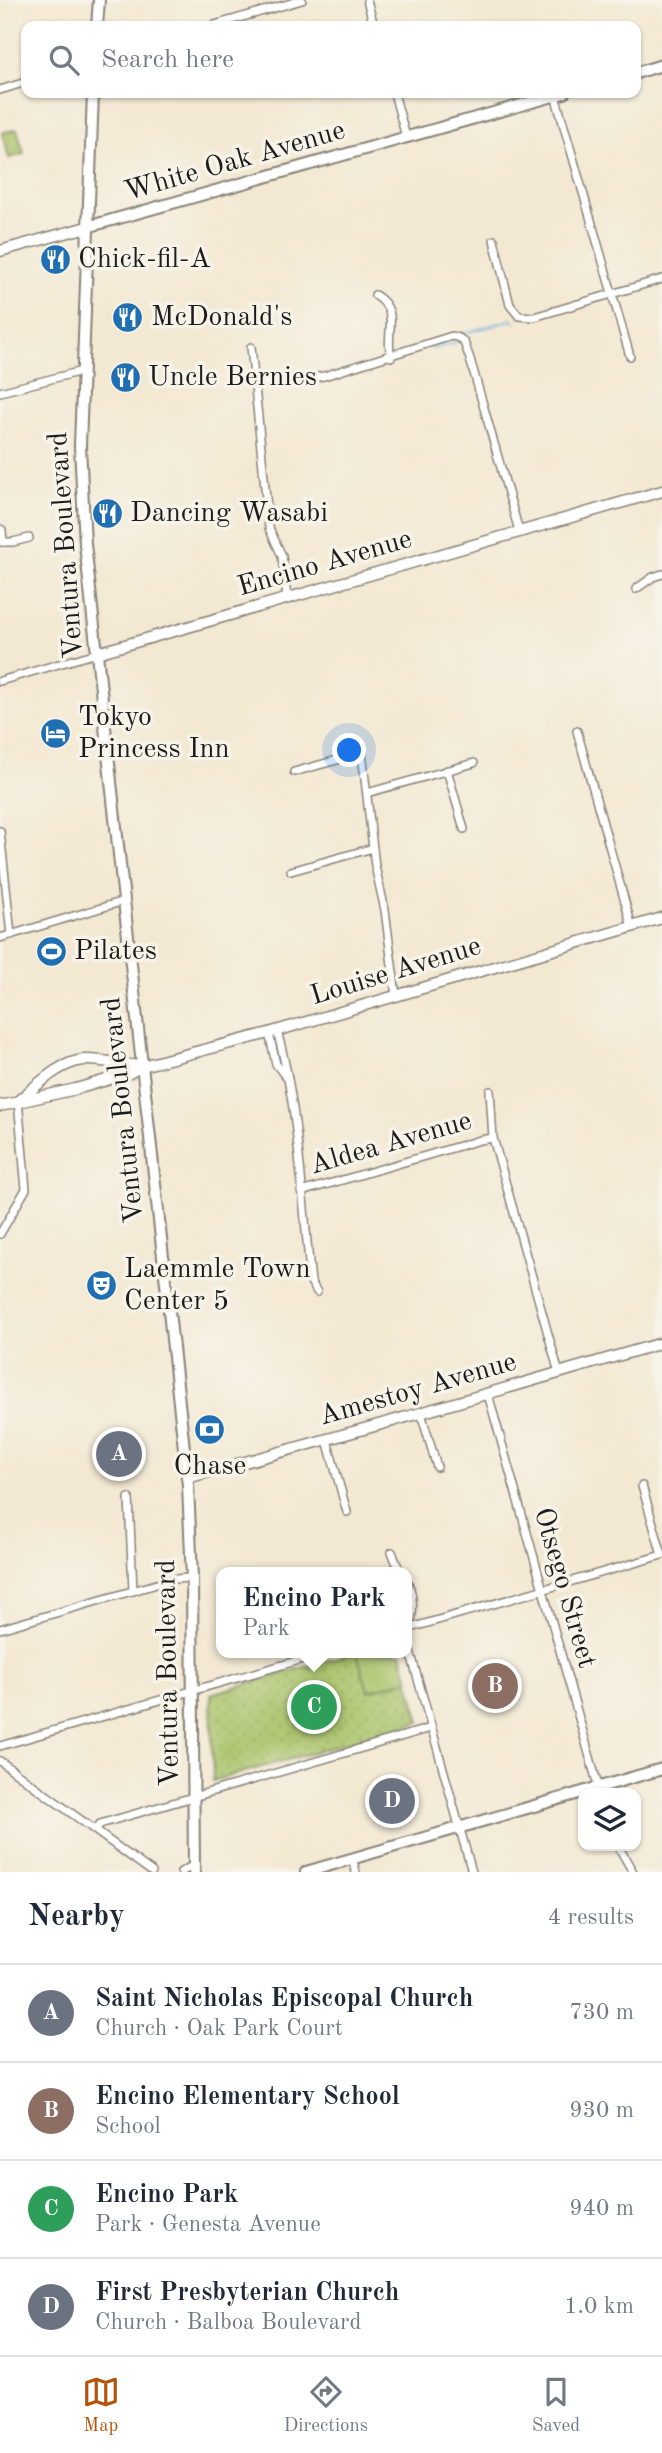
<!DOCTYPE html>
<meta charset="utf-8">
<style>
body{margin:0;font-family:"Old Standard TT",serif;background:#f6f6f7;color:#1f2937}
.controls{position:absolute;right:21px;bottom:21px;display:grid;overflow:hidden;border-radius:14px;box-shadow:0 2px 5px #0004}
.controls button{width:63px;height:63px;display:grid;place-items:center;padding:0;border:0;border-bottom:2px solid #e0e1e3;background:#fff;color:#1f2937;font:35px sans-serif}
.you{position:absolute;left:350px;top:751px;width:24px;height:24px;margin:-18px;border:5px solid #fff;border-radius:50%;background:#1a73e8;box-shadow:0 0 0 10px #1a73e833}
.badge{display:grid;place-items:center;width:46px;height:46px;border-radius:50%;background:#b45309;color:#fff;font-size:23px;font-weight:700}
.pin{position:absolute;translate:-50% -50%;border:4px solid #fff;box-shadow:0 2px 7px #0006}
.popup{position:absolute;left:216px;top:1567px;width:196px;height:91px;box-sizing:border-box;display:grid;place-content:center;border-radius:14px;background:#fff;filter:drop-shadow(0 2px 5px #0005);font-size:23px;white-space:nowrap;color:#747a83}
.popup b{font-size:26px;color:#1f2937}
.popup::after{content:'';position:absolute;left:50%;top:100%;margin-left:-14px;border:14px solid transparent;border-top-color:#fff}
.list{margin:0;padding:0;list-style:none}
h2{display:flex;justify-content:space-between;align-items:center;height:91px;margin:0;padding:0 28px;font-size:30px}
h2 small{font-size:23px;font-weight:400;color:#747a83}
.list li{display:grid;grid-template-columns:46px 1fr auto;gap:21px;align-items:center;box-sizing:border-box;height:98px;padding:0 28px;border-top:2px solid #e0e1e3}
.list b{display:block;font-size:26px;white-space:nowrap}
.list p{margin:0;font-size:23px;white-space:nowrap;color:#747a83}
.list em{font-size:23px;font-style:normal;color:#747a83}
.icon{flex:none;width:38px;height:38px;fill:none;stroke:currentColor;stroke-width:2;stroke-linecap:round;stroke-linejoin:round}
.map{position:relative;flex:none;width:662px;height:1872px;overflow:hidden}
.search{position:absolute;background:#fff;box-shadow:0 2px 5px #0004;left:21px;right:21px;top:21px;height:77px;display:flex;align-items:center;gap:18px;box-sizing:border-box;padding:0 24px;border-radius:14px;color:#747a83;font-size:26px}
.sheet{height:483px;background:#fff}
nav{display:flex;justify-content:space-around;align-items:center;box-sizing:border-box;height:98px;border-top:2px solid #e0e1e3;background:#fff;font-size:19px;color:#747a83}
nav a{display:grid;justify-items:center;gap:4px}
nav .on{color:#b45309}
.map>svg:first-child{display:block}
.park{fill:url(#park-dots);stroke:#626f42;stroke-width:2}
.garden{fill:#a7c268;stroke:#626f42;stroke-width:2}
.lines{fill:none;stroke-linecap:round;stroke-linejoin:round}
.stream{stroke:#65afdd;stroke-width:2}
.street-casing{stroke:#888277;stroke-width:10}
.secondary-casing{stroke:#888277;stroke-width:13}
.primary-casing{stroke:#888277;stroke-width:14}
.street{stroke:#fff;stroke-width:7}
.secondary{stroke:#fff;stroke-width:10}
.primary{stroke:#fff;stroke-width:10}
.labels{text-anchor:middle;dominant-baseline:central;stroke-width:7;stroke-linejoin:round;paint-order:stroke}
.street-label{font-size:28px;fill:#1c1c1c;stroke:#f7f3e8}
.poi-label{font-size:28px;fill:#1c1c1c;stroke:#f7f3e8;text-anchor:start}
</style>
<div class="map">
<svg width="662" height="1872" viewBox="0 0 662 1872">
<defs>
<pattern id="park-dots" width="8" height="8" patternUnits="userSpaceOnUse" patternTransform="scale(1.75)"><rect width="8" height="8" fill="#a7c268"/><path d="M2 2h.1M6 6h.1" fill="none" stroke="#8fa65a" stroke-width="1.8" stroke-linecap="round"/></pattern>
</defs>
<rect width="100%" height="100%" fill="#f7f3e8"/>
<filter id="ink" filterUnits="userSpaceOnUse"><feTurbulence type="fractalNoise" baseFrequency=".0143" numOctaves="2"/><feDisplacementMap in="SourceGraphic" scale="14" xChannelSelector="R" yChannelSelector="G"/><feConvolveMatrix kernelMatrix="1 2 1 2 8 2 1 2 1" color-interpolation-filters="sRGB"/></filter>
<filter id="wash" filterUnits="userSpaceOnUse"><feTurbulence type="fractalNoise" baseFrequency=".00686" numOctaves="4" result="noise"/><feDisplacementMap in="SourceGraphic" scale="28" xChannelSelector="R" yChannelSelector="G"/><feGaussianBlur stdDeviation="1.57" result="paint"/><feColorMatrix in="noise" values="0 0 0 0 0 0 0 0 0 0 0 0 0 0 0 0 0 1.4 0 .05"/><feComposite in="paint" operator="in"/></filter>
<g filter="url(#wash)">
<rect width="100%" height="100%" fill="#f3e8d2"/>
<polygon class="park" points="354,1653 401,1653 420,1722 213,1781 211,1694"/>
<g class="garden">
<polygon points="17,129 24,154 9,158 2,133"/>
<polygon points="357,1653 401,1653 409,1679 368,1691"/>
</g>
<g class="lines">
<g class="stream">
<polyline points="510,319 515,322"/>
<polyline points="469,332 508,321"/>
<polyline points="459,335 466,333"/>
<polyline points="432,349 455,343 456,340"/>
</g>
</g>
</g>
<g filter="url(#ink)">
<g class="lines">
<defs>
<g id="street">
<polyline points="367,0 374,26"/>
<polyline points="211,26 302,0"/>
<polyline points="0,90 26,82"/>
<polyline points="394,93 406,137"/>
<polyline points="555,95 630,356"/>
<polyline points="494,240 510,305 519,316 534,317 662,279"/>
<path d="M375,295C402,312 384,332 391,357"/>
<polyline points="251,347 269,528 282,556 287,598"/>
<polyline points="254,386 324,376 452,336 459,338 464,342 470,359 519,531"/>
<polyline points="0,392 82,371"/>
<polyline points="0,529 2,530 3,542"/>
<polyline points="0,542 13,542 29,538"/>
<polyline points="636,589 653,577 662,574"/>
<polyline points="0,681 97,653"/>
<polyline points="577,731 632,927"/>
<polyline points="447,770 464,829"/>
<polyline points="294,772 362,753 375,866 385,910 396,996"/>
<polyline points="367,793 474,763"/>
<polyline points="0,831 11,935"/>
<polyline points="291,871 373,848"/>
<polyline points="0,938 124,901"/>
<path d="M277,1031C299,1109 302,1200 311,1282L317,1292"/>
<polyline points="269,1033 276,1064 286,1077"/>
<polyline points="490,1091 493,1138 559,1373"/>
<polyline points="301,1192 480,1140 493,1138"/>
<polyline points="0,1234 26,1189 18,1101"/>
<polyline points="488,1394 600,1793"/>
<polyline points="421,1413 437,1467"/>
<polyline points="327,1440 347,1512"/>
<polyline points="642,1486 662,1555"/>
<polyline points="129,1498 133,1591"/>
<polyline points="392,1552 400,1572"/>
<path d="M407,1581C414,1595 414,1616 408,1630"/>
<polyline points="0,1629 174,1579 192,1578"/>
<polyline points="407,1629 662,1555"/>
<polyline points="407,1640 472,1872"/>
<polyline points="0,1746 324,1653"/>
<polyline points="0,1761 152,1872"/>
<polyline points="95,1830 100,1824 431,1728"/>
<polyline points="618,1846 633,1872"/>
<polyline points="352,1858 356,1872"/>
<polyline points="181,1872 194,1865"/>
</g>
<g id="secondary">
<polyline points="0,251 87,227"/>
<polyline points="97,653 662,491"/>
<path d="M18,1101C37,1086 59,1062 84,1060C102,1059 122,1065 140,1066"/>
<polyline points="0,1106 76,1089 127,1074 142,1066 269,1033 662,918"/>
<polyline points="187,1478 389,1422 662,1343"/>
</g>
<g id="primary">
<polyline points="97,26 99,0"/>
<polyline points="636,73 662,65"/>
<polyline points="93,93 80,446 85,544 188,1485 192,1578 194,1872"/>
<polyline points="87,227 564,93"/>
<polyline points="306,1872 662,1769"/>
</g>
</defs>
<use href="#street" class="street-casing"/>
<use href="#secondary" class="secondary-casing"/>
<use href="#primary" class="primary-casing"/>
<use href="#street" class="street"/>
<use href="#secondary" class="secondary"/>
<use href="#primary" class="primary"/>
</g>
</g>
<defs>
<symbol id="restaurant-disc" viewBox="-11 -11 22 22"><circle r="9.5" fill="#1f6fb2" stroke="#f7f3e8"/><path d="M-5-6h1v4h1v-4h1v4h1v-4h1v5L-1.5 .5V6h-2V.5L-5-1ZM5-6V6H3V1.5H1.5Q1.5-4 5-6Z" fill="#fff"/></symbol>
<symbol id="hotel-disc" viewBox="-11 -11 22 22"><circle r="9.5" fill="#1f6fb2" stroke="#f7f3e8"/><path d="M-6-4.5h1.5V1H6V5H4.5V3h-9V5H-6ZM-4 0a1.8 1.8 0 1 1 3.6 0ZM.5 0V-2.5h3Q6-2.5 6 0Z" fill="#fff"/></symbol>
<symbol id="stadium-disc" viewBox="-11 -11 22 22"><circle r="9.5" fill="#1f6fb2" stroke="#f7f3e8"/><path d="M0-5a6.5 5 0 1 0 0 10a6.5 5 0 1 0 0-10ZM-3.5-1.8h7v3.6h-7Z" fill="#fff"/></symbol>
<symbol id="theatre-disc" viewBox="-11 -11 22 22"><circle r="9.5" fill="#1f6fb2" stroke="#f7f3e8"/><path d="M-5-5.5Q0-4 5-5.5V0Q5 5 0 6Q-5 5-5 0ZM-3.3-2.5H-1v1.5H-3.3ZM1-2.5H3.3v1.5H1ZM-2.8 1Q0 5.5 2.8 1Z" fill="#fff"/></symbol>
<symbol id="bank-disc" viewBox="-11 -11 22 22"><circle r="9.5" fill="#1f6fb2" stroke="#f7f3e8"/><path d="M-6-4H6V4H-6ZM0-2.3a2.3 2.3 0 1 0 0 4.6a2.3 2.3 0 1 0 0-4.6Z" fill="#fff"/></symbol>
</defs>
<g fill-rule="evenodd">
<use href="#restaurant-disc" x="38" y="242" width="35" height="35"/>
<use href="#restaurant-disc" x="110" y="300" width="35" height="35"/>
<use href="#restaurant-disc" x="108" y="360" width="35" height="35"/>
<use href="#restaurant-disc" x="90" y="496" width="35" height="35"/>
<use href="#hotel-disc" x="38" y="716" width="35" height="35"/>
<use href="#stadium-disc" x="34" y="934" width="35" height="35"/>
<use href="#theatre-disc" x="84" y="1268" width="35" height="35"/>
<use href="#bank-disc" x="192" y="1412" width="35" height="35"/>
</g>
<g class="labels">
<g class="street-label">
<text transform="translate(235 162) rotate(-16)">White Oak Avenue</text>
<text transform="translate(67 545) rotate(-94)">Ventura Boulevard</text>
<text transform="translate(325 564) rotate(-16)">Encino Avenue</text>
<text transform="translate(396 972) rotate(-17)">Louise Avenue</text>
<text transform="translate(124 1110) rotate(-96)">Ventura Boulevard</text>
<text transform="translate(391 1144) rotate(-16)">Aldea Avenue</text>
<text transform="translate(418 1390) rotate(-16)">Amestoy Avenue</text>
<text transform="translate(564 1588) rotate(74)">Otsego Street</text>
<text transform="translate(169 1673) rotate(-91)">Ventura Boulevard</text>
</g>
<g class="poi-label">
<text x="78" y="260">Chick-fil-A</text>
<text x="151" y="318">McDonald's</text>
<text x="148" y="378">Uncle Bernies</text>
<text x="130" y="514">Dancing Wasabi</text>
<text x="78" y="718">Tokyo<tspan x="78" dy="32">Princess Inn</tspan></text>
<text x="74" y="952">Pilates</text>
<text x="124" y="1270">Laemmle Town<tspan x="124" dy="32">Center 5</tspan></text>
<text x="210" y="1467" text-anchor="middle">Chase</text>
</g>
</g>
</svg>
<div class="controls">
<button><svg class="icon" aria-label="layers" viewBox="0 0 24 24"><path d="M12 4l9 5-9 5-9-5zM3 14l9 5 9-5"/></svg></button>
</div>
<div class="you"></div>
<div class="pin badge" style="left:119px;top:1454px;background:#6b7280">A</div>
<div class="pin badge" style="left:495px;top:1686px;background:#8d6e63">B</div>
<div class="pin badge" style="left:314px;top:1707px;background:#2e9e5b">C</div>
<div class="popup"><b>Encino Park</b>Park</div>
<div class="pin badge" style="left:392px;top:1801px;background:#6b7280">D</div>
<div class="search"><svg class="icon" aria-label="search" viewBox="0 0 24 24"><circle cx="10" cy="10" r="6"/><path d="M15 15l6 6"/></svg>Search here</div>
</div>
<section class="sheet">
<h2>Nearby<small>4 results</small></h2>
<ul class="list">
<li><span class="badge" style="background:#6b7280">A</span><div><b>Saint Nicholas Episcopal Church</b><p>Church · Oak Park Court</p></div><em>730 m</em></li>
<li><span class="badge" style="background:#8d6e63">B</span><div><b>Encino Elementary School</b><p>School</p></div><em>930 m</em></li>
<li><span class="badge" style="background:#2e9e5b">C</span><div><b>Encino Park</b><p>Park · Genesta Avenue</p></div><em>940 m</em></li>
<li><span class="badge" style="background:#6b7280">D</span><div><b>First Presbyterian Church</b><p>Church · Balboa Boulevard</p></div><em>1.0 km</em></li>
</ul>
</section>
<nav>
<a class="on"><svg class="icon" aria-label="map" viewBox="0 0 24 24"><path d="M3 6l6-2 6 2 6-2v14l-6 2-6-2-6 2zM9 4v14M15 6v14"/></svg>Map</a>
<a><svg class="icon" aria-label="directions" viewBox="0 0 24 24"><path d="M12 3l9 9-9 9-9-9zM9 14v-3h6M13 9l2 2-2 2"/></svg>Directions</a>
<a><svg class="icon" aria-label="saved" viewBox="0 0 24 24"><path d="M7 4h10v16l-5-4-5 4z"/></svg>Saved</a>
</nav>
